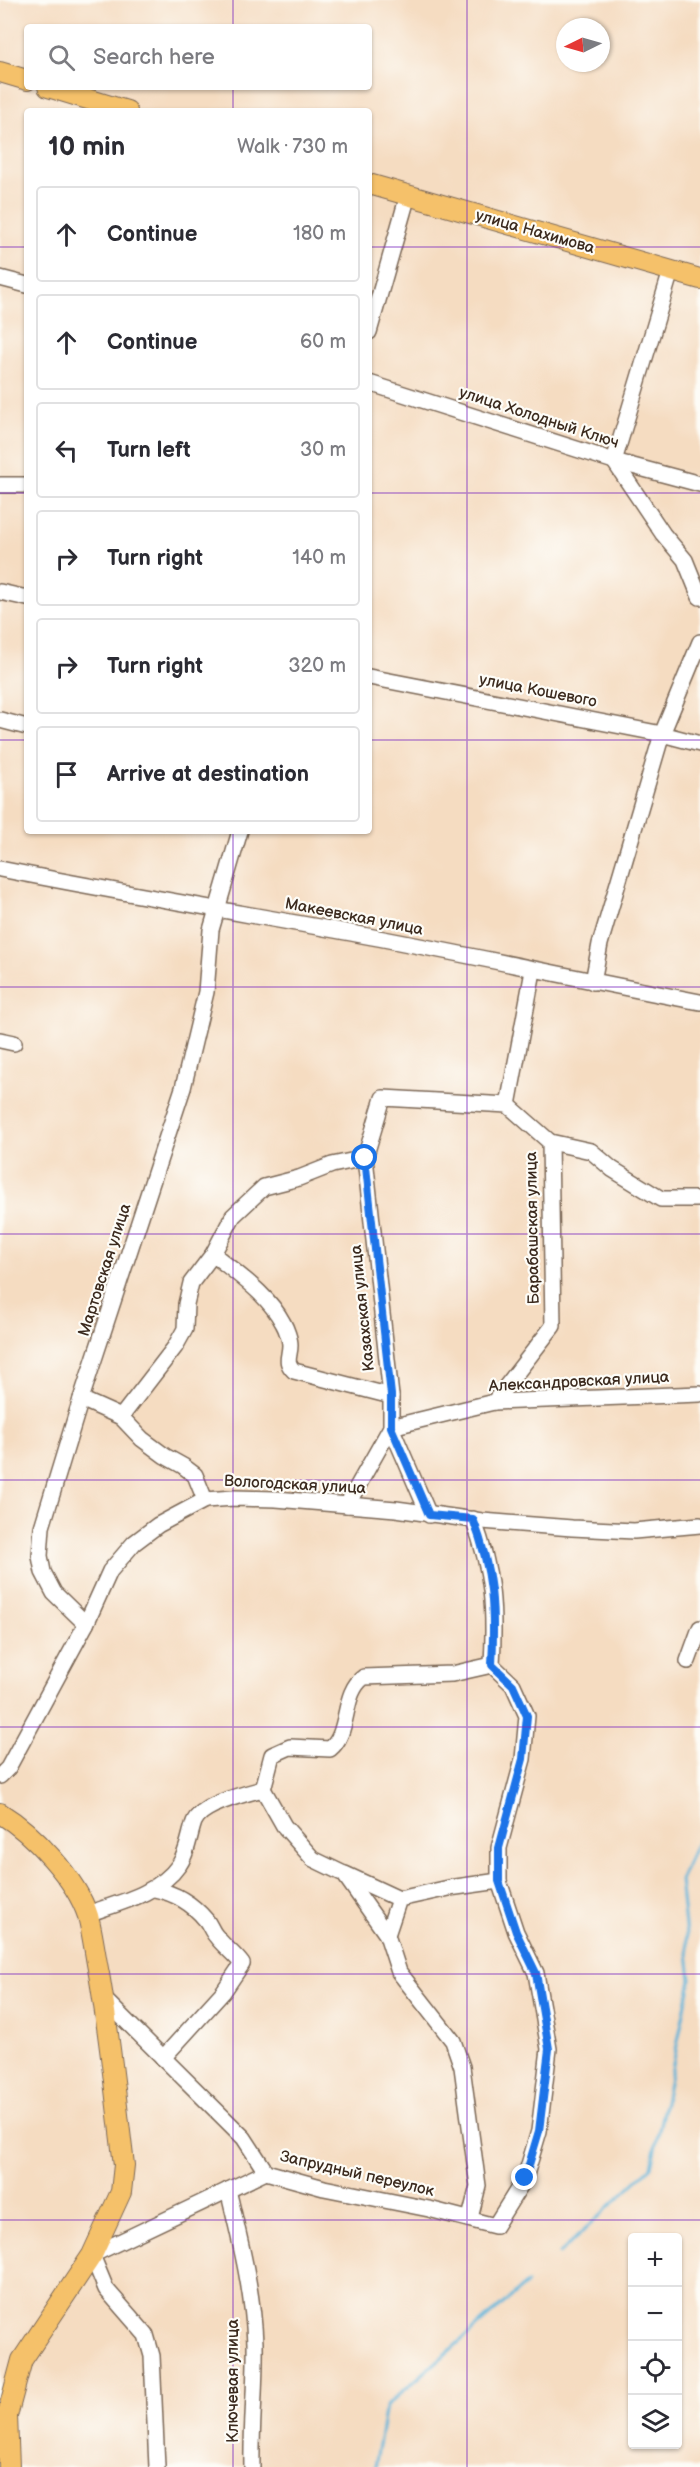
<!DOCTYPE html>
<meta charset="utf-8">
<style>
body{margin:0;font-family:"Balsamiq Sans",sans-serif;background:#f7f7f7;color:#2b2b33}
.controls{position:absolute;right:18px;bottom:18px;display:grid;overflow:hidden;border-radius:6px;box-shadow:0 2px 4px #0004}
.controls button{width:54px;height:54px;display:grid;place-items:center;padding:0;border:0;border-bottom:2px solid #e1e1e2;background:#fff;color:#2b2b33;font:30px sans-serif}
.compass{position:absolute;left:556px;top:18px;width:54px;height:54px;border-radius:50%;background:#fff;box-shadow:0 2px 4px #0004;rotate:265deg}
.stop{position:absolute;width:18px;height:18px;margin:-14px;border:4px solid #1a73e8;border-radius:50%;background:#fff}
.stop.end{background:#1a73e8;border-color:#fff;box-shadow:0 2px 6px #0008}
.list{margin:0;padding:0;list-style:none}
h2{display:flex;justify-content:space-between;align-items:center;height:78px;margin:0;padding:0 24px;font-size:26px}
h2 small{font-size:20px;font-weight:400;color:#7c7c81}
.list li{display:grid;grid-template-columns:39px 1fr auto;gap:18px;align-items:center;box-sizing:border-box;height:96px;margin:0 12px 12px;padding:0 12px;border:2px solid #e1e1e2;border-radius:6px}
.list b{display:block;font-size:22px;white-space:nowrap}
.list em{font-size:20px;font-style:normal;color:#7c7c81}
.icon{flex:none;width:33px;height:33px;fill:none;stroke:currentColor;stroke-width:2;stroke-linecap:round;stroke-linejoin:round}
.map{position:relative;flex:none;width:700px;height:2467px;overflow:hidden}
.search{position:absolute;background:#fff;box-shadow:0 2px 4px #0004;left:24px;top:24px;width:348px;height:66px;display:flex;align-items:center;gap:15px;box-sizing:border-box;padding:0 21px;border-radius:6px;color:#7c7c81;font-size:22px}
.panel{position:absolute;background:#fff;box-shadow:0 2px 4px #0004;left:24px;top:108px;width:348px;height:726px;border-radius:6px}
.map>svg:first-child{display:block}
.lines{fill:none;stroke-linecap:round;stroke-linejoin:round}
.stream{stroke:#5bb2d8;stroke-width:3}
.minor-casing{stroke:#7c6857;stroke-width:18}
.major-casing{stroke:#7c6857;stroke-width:22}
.minor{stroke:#fff;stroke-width:15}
.major{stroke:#f5c16b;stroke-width:20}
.route{stroke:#1a73e8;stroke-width:8}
.grid{fill:none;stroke:#7b2cbf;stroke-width:1.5;stroke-opacity:0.55}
.labels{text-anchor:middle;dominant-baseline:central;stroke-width:4.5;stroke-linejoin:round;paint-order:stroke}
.street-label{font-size:16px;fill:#3b2a1e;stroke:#fdfcf7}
</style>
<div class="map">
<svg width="700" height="2467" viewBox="0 0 700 2467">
<rect width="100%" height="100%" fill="#fdfcf7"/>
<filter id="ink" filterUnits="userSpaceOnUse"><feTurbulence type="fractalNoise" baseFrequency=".0167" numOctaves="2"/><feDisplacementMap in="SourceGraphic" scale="12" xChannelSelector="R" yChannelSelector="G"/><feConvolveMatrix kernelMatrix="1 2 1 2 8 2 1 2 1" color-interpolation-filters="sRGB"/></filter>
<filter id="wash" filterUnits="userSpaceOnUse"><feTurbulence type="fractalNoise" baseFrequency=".008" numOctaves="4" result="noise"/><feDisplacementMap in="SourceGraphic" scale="24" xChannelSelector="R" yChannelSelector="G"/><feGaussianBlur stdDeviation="1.35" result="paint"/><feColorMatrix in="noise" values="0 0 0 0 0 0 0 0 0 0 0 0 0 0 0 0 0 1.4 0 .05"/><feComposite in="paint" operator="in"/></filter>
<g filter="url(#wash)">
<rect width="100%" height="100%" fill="#f5dcc1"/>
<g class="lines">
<g class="stream">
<polyline points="559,2254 651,2167 691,1980 680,1880 700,1836"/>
<polyline points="375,2467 386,2406 527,2283"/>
</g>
</g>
</g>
<g filter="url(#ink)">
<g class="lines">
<defs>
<g id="minor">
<polyline points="671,271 614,461 663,534 685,560 700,597"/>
<polyline points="0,278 27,285"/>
<polyline points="369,332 408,195"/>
<polyline points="369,383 614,461 700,484"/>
<polyline points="0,485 27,485"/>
<polyline points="0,592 27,598"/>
<polyline points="369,677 662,734 700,744"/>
<polyline points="0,720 27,727"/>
<path d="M0,869C111,891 223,910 335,930C457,952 578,979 700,1002"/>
<polyline points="593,982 600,944 662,734 700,642"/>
<polyline points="0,1040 14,1043"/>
<polyline points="508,1105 533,971"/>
<polyline points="550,1142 591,1151 612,1169 661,1199 700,1199"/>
<path d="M213,1254C237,1274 268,1294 283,1323C286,1328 290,1339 290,1345C290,1357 284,1361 294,1371L391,1396"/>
<polyline points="81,1399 121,1417 142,1439 165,1456 183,1466 195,1475 205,1500"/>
<polyline points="121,1417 175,1347 185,1329 186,1304 191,1283 213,1254 233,1216 264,1187 299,1178 332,1165 365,1158"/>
<polyline points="347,1505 391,1427 391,1396 365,1158 383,1098 508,1105 550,1142 553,1326 494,1402"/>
<polyline points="429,1515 391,1427 494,1402 700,1394"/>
<polyline points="86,1624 54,1593 43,1572 40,1556 42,1527 81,1399 183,1088 206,992 211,930 240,831"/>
<polyline points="688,1661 700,1628"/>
<polyline points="0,1776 8,1768 86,1624 110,1571 134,1543 158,1525 205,1500 234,1498 276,1499 396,1509 482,1521 572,1528 634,1531 700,1525"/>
<path d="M263,1789L272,1755L290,1747L330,1749C351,1732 341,1693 364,1677L452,1674L492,1665"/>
<polyline points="345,1874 399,1899"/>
<path d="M154,1889C175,1893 192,1903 206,1920C210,1925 212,1932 216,1936C224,1947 234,1953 242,1964L223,1992L163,2058"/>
<path d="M87,1914C118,1903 159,1894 179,1865C188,1852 189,1836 194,1822C201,1804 245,1794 263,1789L284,1826L313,1859L344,1874L387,1935L399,1972L453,2041L462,2067L478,2186L470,2218"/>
<polyline points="387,1935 399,1899 449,1888 499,1881"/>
<path d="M103,1998L244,2138L266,2172L324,2188L429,2209L495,2226L525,2178L539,2131L549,2049L536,1973L516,1932L499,1881V1848L523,1759L527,1716L513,1685L492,1665C495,1610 493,1571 473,1519"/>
<path d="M228,2190C240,2240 253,2291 255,2343C256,2384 251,2426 252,2467"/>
<polyline points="157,2467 152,2356 146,2335 106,2289 92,2255 266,2172"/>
</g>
<g id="major">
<polyline points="0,72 27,80"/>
<polyline points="48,87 127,111"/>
<polyline points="369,184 700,279"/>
<path d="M0,1813C33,1833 76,1879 88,1916C93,1935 95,1955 99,1974C110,2037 116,2101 124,2165L121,2192L92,2255L22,2360L7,2416L9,2467"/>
</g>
</defs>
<use href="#minor" class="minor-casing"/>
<use href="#major" class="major-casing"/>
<use href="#minor" class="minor"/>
<use href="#major" class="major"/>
</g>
</g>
<g class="lines" filter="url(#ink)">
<path class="route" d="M365,1158L391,1395V1427L429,1515L473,1519C493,1571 495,1610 492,1665L513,1685L527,1716L523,1759L499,1848V1881L516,1932L536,1973L549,2049L539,2131L525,2178"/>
</g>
<path class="grid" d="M233,0V27M467,0V2467M233,87V111M0,247H27M369,247H700M0,493H27M369,493H700M0,740H27M369,740H700M233,831V2467M0,987H700M0,1234H700M0,1480H700M0,1727H700M0,1974H700M0,2220H700"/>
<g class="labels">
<g class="street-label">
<text transform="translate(535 232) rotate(16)">улица Нахимова</text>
<text transform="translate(539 418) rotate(18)">улица Холодный Ключ</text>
<text transform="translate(538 691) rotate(11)">улица Кошевого</text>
<text transform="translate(354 917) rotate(11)">Макеевская улица</text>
<text transform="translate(533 1228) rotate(-91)">Барабашская улица</text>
<text transform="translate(105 1270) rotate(-72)">Мартовская улица</text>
<text transform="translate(363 1308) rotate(-96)">Казахская улица</text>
<text transform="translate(579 1382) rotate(-3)">Александровская улица</text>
<text transform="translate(295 1485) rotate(3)">Вологодская улица</text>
<text transform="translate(357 2174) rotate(13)">Запрудный переулок</text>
<text transform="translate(233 2381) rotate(-90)">Ключевая улица</text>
</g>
</g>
</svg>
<div class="controls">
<button>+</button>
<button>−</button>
<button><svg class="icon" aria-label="locate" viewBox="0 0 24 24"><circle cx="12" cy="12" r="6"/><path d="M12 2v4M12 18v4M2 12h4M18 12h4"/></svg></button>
<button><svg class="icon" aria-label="layers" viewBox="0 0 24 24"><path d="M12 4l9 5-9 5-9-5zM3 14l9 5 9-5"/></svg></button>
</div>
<svg class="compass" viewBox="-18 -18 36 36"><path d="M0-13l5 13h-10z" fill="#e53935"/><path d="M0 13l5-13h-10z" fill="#7c7c81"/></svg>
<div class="stop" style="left:365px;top:1158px"></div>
<div class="stop end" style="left:525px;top:2178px"></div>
<div class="search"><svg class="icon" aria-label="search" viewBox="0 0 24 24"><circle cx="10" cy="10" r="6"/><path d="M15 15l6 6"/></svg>Search here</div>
<section class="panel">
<h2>10 min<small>Walk · 730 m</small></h2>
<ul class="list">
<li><svg class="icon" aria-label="ahead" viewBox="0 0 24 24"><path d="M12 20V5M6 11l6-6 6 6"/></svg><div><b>Continue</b></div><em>180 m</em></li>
<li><svg class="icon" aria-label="ahead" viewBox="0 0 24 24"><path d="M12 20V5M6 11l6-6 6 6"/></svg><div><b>Continue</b></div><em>60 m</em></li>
<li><svg class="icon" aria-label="left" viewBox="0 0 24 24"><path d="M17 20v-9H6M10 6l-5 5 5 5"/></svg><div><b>Turn left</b></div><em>30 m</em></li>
<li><svg class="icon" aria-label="right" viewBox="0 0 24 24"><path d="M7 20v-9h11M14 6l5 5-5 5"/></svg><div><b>Turn right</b></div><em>140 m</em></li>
<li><svg class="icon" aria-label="right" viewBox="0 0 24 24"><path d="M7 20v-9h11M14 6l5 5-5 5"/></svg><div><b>Turn right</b></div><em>320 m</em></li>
<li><svg class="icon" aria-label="arrive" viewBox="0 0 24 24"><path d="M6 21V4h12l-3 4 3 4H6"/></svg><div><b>Arrive at destination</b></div></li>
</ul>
</section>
</div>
